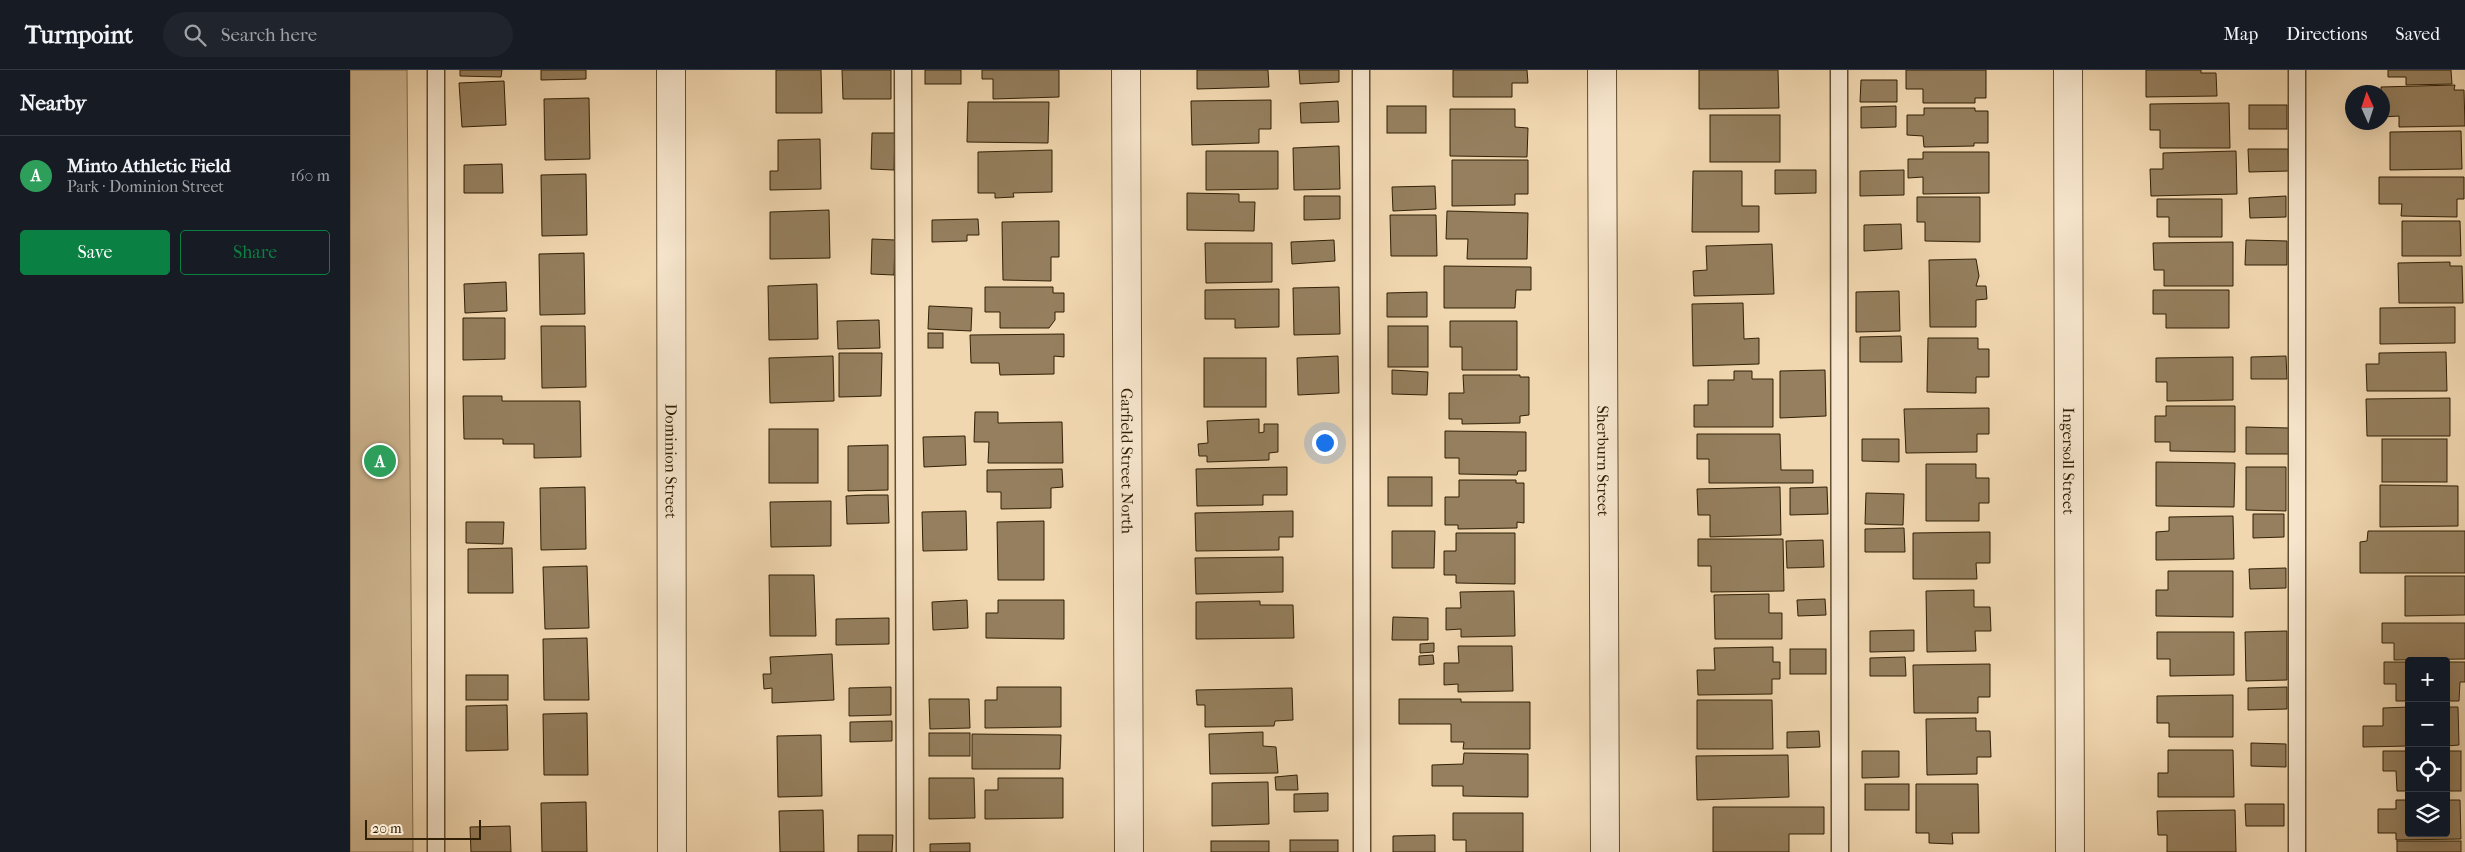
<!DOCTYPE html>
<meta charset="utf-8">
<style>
body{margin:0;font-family:"IM FELL French Canon",serif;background:#20242c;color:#f1f3f6}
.controls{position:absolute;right:15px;bottom:15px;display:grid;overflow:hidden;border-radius:5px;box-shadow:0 5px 20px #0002}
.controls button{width:45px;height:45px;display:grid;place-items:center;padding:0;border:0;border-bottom:1px solid #363941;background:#171b24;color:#f1f3f6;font:25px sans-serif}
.compass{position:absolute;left:1995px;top:15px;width:45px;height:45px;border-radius:50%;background:#171b24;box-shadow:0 5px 20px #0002;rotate:357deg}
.scale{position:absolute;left:15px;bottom:12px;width:116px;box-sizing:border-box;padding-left:5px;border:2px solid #312005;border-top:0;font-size:14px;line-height:18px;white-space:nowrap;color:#312005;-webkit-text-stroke:4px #f6e5cc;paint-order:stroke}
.you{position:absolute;left:974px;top:372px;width:18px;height:18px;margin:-12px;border:4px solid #fff;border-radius:50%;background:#1a73e8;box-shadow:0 0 0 8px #1a73e833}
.badge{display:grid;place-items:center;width:32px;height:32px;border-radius:50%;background:#0b8043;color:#fff;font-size:16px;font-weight:700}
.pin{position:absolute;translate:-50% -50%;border:2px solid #fff;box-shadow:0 1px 5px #0006}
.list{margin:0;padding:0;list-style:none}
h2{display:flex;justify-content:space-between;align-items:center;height:65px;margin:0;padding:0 20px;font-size:21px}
h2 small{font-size:16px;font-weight:400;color:#9ea1a6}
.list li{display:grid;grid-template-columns:32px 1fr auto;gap:15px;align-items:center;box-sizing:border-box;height:80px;padding:0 20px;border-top:1px solid #363941}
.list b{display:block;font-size:19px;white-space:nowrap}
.list p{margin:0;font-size:16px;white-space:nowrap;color:#9ea1a6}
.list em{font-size:16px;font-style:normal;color:#9ea1a6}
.actions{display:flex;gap:10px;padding:15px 20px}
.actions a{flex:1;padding:11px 0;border:1px solid #0b8043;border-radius:5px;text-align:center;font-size:18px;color:#0b8043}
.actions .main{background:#0b8043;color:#fff}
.icon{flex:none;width:28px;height:28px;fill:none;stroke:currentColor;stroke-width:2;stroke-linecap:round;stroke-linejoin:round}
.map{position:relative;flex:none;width:2115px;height:782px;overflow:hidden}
header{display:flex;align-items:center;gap:30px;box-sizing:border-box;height:70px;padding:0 25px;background:#171b24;border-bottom:1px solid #363941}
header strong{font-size:24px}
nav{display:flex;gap:28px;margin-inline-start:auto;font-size:18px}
.search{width:350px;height:45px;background:#20242c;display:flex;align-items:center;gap:12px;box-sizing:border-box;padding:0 18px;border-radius:28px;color:#9ea1a6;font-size:19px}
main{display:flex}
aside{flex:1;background:#171b24}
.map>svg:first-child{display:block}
.green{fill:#d0b893;stroke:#806c4c}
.building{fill:#957f5e;stroke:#312005}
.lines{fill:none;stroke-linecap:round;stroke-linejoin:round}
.lane-casing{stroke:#614e30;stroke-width:19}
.street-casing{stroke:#614e30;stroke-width:30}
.lane{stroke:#f6e5cc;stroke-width:16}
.street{stroke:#f6e5cc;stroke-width:28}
.labels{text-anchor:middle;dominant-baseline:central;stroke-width:4.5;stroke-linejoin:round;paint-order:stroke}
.street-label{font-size:16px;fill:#312005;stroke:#f6e5cc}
</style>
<header>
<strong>Turnpoint</strong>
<div class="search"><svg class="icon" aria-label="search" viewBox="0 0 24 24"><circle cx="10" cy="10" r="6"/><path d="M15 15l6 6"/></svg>Search here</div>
<nav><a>Map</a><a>Directions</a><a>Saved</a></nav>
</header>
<main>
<aside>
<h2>Nearby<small></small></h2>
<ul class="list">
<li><span class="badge" style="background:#2e9e5b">A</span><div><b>Minto Athletic Field</b><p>Park · Dominion Street</p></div><em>160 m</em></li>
</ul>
<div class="actions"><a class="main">Save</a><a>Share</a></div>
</aside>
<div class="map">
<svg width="2115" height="782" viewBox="0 0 2115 782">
<rect width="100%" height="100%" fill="#f1d7b0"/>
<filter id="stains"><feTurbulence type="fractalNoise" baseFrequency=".004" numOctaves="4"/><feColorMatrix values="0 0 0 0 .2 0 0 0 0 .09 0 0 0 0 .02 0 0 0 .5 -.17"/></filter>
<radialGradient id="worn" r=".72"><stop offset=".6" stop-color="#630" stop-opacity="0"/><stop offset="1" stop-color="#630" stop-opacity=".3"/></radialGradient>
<polygon class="green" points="0,0 57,0 63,782 0,782"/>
<g class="building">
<polygon points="110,0 152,0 151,7 110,6"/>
<polygon points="191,0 236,0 236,9 191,10"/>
<polygon points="426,0 471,0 472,43 426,43"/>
<polygon points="492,0 541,0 541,29 493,29"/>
<rect x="575" y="0" width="36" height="14"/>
<polygon points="632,0 709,0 709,27 643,29 643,9 632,9"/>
<polygon points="847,0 918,0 919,17 847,19"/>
<polygon points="949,0 989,0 989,12 950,14"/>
<polygon points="1103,0 1177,0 1178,13 1162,13 1162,27 1103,27"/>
<polygon points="1349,0 1428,0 1429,38 1349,39"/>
<polygon points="1556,0 1636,0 1636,28 1625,28 1625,33 1573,33 1573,19 1556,19"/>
<polygon points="1796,0 1851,0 1851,3 1866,3 1867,26 1796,27"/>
<polygon points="2038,0 2101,0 2102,14 2056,15 2056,7 2038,7"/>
<polygon points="1511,10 1547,10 1547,32 1510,32"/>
<polygon points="154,11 156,55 112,57 109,13"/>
<polygon points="2105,15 2104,20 2114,20 2115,56 2049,57 2049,46 2032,47 2031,17"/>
<polygon points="239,28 240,89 195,90 194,29"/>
<polygon points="921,30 921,59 909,59 909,73 842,75 841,31"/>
<polygon points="988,31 989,52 951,53 950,33"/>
<polygon points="618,32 699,32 698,73 617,72"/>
<polygon points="1879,33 1880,78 1810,78 1810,60 1800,60 1800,34"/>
<rect x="1899" y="35" width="38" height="24"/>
<rect x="1037" y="36" width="39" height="27"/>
<polygon points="1546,36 1546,57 1511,58 1511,37"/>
<polygon points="1574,38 1625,38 1625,41 1638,41 1638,73 1624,73 1624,76 1574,77 1573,66 1557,65 1557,45 1574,45"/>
<polygon points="1100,39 1165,39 1165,57 1178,58 1177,87 1100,86"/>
<rect x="1360" y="45" width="70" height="47"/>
<polygon points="2111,61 2112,99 2040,100 2040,62"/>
<polygon points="522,63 545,63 544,100 521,99"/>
<polygon points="470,69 471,119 420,120 420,101 428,101 428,70"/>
<polygon points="989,76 990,119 944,120 943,78"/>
<polygon points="1898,79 1938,79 1939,101 1899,102"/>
<polygon points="702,80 702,122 663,123 664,127 645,128 645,123 628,123 628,82"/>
<polygon points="856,81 928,81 928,119 856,120"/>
<polygon points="1886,81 1887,124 1801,126 1800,99 1813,99 1813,83"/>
<polygon points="1573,82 1639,82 1639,123 1573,124 1573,107 1558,108 1558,89 1573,89"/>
<polygon points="1102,90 1178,90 1178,124 1165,124 1165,135 1102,136"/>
<polygon points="152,94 153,123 114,123 114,95"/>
<polygon points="1425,100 1466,100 1466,123 1425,124"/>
<polygon points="1554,100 1554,125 1510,126 1510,101"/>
<polygon points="1343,101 1392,101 1392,136 1409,136 1409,162 1342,162"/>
<polygon points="236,104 237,165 192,166 191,105"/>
<polygon points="2029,107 2114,107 2114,129 2107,129 2107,147 2051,146 2052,134 2029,134"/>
<polygon points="1085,116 1086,139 1043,141 1042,117"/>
<polygon points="837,123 889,124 889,132 905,132 904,161 837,160"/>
<polygon points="954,126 990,126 990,149 954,150"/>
<polygon points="1936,126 1936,147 1900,148 1899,128"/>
<polygon points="1567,127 1630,127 1630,172 1575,171 1575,152 1567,152"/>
<polygon points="1807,129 1872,129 1872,167 1819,167 1819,147 1807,147"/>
<polygon points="479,140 480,188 420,189 420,142"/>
<polygon points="1097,141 1178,143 1177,189 1117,189 1118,169 1096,169"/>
<polygon points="1040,145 1086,145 1087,186 1041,186"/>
<polygon points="628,149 629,165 617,165 617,171 582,172 582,150"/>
<polygon points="709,151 709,187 701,187 701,211 653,210 652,152"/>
<polygon points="2052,151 2110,151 2111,186 2052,186"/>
<polygon points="1551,154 1552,179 1514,181 1514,155"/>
<polygon points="522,169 545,170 544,205 521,204"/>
<polygon points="984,170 985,191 942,194 941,172"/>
<polygon points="1896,170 1937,171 1937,195 1895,195"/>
<polygon points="1883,172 1883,216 1814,216 1814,200 1804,200 1803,173"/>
<polygon points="855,173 922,173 922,212 856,213"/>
<polygon points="1422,174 1424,224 1344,226 1343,201 1357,200 1356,176"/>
<polygon points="234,183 235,244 190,245 189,184"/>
<polygon points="1626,189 1629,206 1626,216 1636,216 1637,229 1626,230 1626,257 1580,257 1579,190"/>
<polygon points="2100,192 2100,196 2112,196 2113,233 2049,233 2048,193"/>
<polygon points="1094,196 1181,197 1181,220 1166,220 1165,238 1094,238"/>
<polygon points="156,212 157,241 115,243 114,214"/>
<polygon points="467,214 468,269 419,270 418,216"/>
<polygon points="635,217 703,217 703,223 714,223 714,242 705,242 705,250 699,258 650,258 650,242 635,242"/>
<polygon points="989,217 990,264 944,265 943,218"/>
<polygon points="929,219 929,257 885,258 885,249 855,249 855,220"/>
<polygon points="1803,220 1879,220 1879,258 1816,258 1816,244 1803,244"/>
<polygon points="1549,221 1550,261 1506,262 1506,222"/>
<polygon points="1077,222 1077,247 1037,247 1037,223"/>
<polygon points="1393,233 1394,269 1409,268 1409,294 1343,296 1342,234"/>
<polygon points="579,236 622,238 621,261 578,259"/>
<polygon points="2105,237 2105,273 2030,274 2030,238"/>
<polygon points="113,248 155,248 155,289 113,290"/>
<polygon points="529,250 530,278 488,279 487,251"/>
<polygon points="1100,251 1167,251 1167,300 1112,300 1112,277 1100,277"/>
<polygon points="191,256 235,256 236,317 192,318"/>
<rect x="1038" y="256" width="40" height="41"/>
<rect x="578" y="263" width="15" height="15"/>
<polygon points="714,264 714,287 704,286 704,304 650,305 649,293 621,293 620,265"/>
<polygon points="1551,266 1552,292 1510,292 1510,267"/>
<polygon points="1578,268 1628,268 1628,279 1639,279 1639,307 1626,307 1626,323 1577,322"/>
<polygon points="2096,282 2097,321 2017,321 2016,294 2029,294 2029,283"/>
<polygon points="489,283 532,283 531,326 489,327"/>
<polygon points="483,286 484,331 420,333 419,288"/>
<polygon points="988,286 989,323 948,325 947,288"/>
<polygon points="1936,286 1937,309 1901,309 1901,287"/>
<polygon points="1883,287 1883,330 1817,331 1817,312 1806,312 1806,288"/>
<rect x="854" y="288" width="62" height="49"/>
<polygon points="1042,300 1078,302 1077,325 1042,324"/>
<polygon points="1475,300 1476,346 1430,348 1430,301"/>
<polygon points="1384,301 1402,301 1402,309 1423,309 1423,357 1344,357 1344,335 1358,335 1358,310 1384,310"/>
<polygon points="1113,305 1170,305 1170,307 1179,307 1179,345 1170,346 1170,353 1112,354 1112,349 1099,349 1099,323 1114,323"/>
<polygon points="113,326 152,326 152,331 230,331 231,387 184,388 184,374 153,374 153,369 114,369"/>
<polygon points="2100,328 2100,366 2017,366 2016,329"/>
<polygon points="1816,336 1885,336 1885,382 1820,381 1820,372 1805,372 1805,346 1816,346"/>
<polygon points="1639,338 1639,364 1627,364 1627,382 1556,383 1554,339"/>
<polygon points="625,342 648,342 648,353 712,352 713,393 638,393 639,372 624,372"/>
<polygon points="909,349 909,363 914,362 914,354 928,354 928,382 919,383 919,390 857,392 857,386 849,386 848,374 858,373 857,351"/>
<polygon points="1896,357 1939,358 1939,384 1896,384"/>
<rect x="419" y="359" width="49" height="54"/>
<polygon points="1095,361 1176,362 1176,401 1168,401 1167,405 1109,404 1109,388 1095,388"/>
<polygon points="1347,364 1430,364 1431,400 1463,400 1463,413 1359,413 1359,389 1347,389"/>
<polygon points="615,366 616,395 574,397 573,367"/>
<polygon points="1512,369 1549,369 1549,392 1512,391"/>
<rect x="2032" y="369" width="65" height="43"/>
<polygon points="538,375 538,420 498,421 498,376"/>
<polygon points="1806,392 1885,393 1884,437 1806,436"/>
<polygon points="1576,394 1626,394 1626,408 1639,408 1639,433 1629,433 1629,451 1576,451"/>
<polygon points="937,397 937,425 913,425 913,435 847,436 846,399"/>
<polygon points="1896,397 1936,397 1936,441 1896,440"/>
<polygon points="712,399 713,417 701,418 701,438 651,439 651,422 637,422 637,400"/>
<rect x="1038" y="407" width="44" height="29"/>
<polygon points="1109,410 1166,410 1166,413 1174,413 1174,453 1167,452 1167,458 1108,459 1108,455 1095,455 1095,427 1109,427"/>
<polygon points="2030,415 2108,416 2108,456 2030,457"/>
<polygon points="235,417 236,479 191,480 190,418"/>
<polygon points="1430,417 1431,465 1360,467 1360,445 1348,445 1347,419"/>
<polygon points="1477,417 1478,444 1440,445 1440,418"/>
<polygon points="1516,423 1554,424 1553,455 1515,454"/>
<polygon points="516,425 538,425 539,453 497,454 496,426"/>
<polygon points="481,431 481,476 421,477 420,432"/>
<polygon points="616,441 617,480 573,481 572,442"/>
<polygon points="943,441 943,467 929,467 929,480 846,481 845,443"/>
<polygon points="1903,444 1934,444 1934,467 1903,468"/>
<polygon points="1883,446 1884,489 1806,490 1806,462 1819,461 1819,447"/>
<polygon points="694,451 694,510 648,510 647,452"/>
<polygon points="116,452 154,452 153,474 116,473"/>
<polygon points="1554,458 1555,482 1515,482 1515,459"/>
<polygon points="1042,461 1085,461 1084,498 1042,498"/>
<polygon points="2018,461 2115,461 2115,503 2010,503 2010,472 2017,471"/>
<polygon points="1640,462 1640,493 1626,493 1627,509 1563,509 1563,463"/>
<polygon points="1106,463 1165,463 1165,514 1106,513 1106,505 1094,505 1094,481 1106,481"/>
<polygon points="1348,469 1433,469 1434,521 1361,522 1361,496 1348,496"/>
<polygon points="1473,470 1474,497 1437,498 1436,471"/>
<polygon points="162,478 163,523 118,523 118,479"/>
<polygon points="933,487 933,522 846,524 845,488"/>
<polygon points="237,496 239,558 195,559 193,497"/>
<polygon points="1936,498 1936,518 1900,519 1899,499"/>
<polygon points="1818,501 1883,501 1883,547 1806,546 1806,520 1818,520"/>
<polygon points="419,505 464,505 466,566 420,566"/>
<polygon points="2055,506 2115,506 2115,545 2055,546"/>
<polygon points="1624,520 1624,537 1640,537 1641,561 1625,561 1626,581 1577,582 1576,521"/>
<polygon points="1164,521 1165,566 1111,567 1111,559 1096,560 1096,538 1111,538 1110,522"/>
<polygon points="1419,524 1419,543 1432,543 1432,569 1365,569 1364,525"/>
<polygon points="1475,529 1476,545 1448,546 1447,530"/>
<polygon points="617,530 618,558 583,560 582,532"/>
<polygon points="648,530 714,530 714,569 636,568 636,543 648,543"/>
<polygon points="910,531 910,535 943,535 944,568 846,569 846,532"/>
<polygon points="1043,547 1078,548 1078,570 1042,570"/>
<polygon points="539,548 539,574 486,575 486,549"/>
<polygon points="2032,553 2115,553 2115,589 2044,590 2044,573 2032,573"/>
<polygon points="1564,560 1564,581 1520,582 1520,561"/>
<polygon points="1937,561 1937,610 1896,611 1895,562"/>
<polygon points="1807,562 1884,562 1884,605 1820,606 1820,589 1807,589"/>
<polygon points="237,568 239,630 194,630 193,569"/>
<polygon points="1084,573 1084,582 1070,583 1070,574"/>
<polygon points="1108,576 1162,576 1163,621 1108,622 1108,614 1094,615 1094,593 1109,593"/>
<polygon points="1423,577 1423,592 1430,592 1430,609 1422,609 1422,624 1348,625 1347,600 1365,600 1364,578"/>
<rect x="1440" y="579" width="36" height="25"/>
<polygon points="482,584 484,630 422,633 422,618 414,619 413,604 421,604 420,587"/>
<polygon points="1083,585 1084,594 1069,595 1069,586"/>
<polygon points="1555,587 1556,606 1520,606 1520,588"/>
<polygon points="2034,592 2059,592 2059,631 2046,631 2046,614 2034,614"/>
<polygon points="2096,592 2115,592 2115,612 2110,612 2109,631 2096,631"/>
<polygon points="1640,594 1640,627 1628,627 1628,643 1564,643 1563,595"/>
<rect x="116" y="605" width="42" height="25"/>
<polygon points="541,617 541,645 499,646 499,618"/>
<polygon points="647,617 711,617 711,657 635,658 635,630 647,630"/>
<polygon points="1937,617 1937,639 1898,640 1898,618"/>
<polygon points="942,618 943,650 925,651 924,656 855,657 855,635 847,635 846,620"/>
<polygon points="1883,625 1883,667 1819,667 1819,653 1807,653 1807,626"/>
<polygon points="579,629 619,629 620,658 580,659"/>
<polygon points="1049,629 1111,629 1111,632 1180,632 1180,679 1113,679 1114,672 1101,672 1101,654 1049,654"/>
<polygon points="1347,630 1422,630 1423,679 1347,679"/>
<polygon points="157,635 158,680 116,681 116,636"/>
<polygon points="2059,637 2059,676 2013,677 2013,656 2033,656 2033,638"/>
<polygon points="2096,637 2108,637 2109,675 2096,676"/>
<polygon points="237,643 238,705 194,705 193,644"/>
<polygon points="1626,648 1626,661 1640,661 1641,687 1627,687 1627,704 1577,705 1576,649"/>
<polygon points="542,651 542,671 500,672 500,652"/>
<polygon points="1469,661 1470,677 1437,678 1437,662"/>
<polygon points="913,662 913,676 926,677 928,703 860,704 859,664"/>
<rect x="579" y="663" width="41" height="23"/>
<polygon points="622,664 711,665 710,699 622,699"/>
<polygon points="471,665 472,726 428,727 427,666"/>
<polygon points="1901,673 1936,674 1936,697 1901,696"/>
<polygon points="1818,680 1883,680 1884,727 1808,727 1808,703 1818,703"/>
<polygon points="1512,681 1549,681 1549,707 1512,708"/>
<polygon points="2033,681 2059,681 2059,721 2047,721 2046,701 2033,701"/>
<rect x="2096" y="681" width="15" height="40"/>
<polygon points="1114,683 1178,684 1178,727 1113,726 1113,716 1082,716 1082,695 1113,694"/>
<polygon points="1438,685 1439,727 1347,730 1346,686"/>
<polygon points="947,705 948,720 926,720 925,707"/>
<polygon points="579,708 624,708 625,748 579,749"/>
<polygon points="648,708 713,708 713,748 635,749 635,720 648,720"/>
<polygon points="918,712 919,754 862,756 862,713"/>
<rect x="1515" y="714" width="44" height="26"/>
<polygon points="1566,714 1628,714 1629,763 1602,763 1603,774 1579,773 1579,763 1566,763"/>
<polygon points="978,723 978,741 944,742 944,724"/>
<polygon points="2046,730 2059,730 2059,763 2096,763 2096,730 2110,730 2111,769 2046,770 2046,763 2028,763 2028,739 2046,739"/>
<polygon points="236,732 237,782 192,782 191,733"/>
<polygon points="1895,734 1934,734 1934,756 1896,756"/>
<polygon points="1363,737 1474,737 1474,764 1439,764 1439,782 1363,782"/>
<polygon points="473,740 474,782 430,782 429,741"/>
<polygon points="1885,740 1886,782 1817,782 1817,765 1808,765 1807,741"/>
<polygon points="1103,743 1173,743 1173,782 1116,782 1116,770 1103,770"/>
<polygon points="160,756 161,782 121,782 120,757"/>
<polygon points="508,765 543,765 542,782 508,782"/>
<polygon points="1085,765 1085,782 1043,782 1043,766"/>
<rect x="940" y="770" width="48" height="12"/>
<rect x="861" y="771" width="58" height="11"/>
<rect x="2047" y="771" width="64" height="11"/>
<polygon points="620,773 620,782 580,782 580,774"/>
</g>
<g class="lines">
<defs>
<g id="lane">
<polyline points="553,0 555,782"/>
<polyline points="1011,0 1012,782"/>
<polyline points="1489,0 1490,782"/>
<polyline points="1947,0 1947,782"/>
<polyline points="86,782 86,0"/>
</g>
<g id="street">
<path id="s1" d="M321,0L322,782"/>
<path id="s2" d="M776,0L779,782"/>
<path id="s3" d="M1252,0L1255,782"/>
<path id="s4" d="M1718,0L1720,782"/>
</g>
</defs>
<use href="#lane" class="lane-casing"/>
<use href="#street" class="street-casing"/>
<use href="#lane" class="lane"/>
<use href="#street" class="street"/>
</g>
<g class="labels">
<g class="street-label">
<text stroke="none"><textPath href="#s1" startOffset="391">Dominion Street</textPath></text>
<text stroke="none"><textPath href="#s2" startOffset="391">Garfield Street North</textPath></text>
<text stroke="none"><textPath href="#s3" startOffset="391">Sherburn Street</textPath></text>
<text stroke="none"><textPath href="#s4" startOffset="391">Ingersoll Street</textPath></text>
</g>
</g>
<rect width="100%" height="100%" filter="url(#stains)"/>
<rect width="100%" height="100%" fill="url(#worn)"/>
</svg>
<div class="controls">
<button>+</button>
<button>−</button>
<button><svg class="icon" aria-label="locate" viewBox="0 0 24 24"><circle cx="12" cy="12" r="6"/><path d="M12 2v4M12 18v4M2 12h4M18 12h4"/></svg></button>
<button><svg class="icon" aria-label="layers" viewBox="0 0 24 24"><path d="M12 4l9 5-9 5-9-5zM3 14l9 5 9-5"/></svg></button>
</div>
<svg class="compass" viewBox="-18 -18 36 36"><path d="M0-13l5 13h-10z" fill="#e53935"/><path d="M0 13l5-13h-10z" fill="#9ea1a6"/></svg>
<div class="scale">20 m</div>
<div class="you"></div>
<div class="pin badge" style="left:30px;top:391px;background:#2e9e5b">A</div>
</div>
</main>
